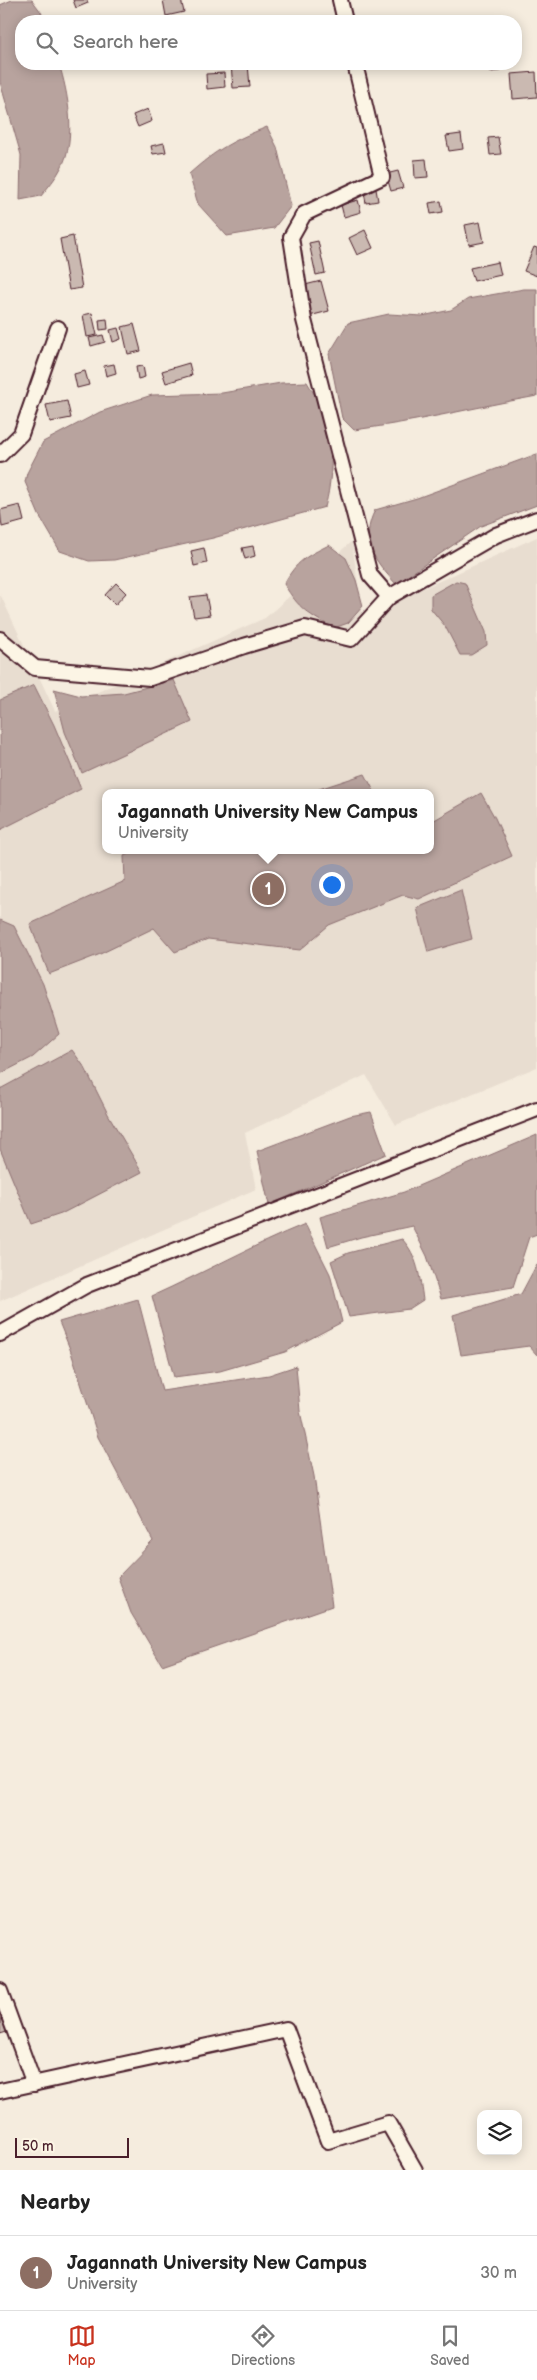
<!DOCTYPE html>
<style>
body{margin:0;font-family:"Balsamiq Sans",sans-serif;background:#f6f6f6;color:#222}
.controls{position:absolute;right:15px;bottom:15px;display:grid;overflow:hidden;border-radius:10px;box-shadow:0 2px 12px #0003}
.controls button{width:45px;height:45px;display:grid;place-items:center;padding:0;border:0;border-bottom:1px solid #e0e0e0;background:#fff;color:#222;font:25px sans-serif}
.scale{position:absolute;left:15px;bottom:12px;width:114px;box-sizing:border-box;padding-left:5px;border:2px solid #4a1f2b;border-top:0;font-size:14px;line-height:18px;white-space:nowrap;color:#4a1f2b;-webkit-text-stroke:4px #fcf5e5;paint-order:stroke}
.you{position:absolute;left:331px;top:884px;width:18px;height:18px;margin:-12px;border:4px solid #fff;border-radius:50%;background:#1a73e8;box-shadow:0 0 0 8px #1a73e833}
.badge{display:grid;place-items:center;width:32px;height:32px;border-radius:50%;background:#c8321e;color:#fff;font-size:16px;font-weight:700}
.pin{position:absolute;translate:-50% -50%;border:2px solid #fff;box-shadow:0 1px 5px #0006}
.popup{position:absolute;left:102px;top:789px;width:332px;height:65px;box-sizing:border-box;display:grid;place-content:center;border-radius:10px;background:#fff;filter:drop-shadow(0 1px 4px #0005);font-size:16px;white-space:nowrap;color:#767676}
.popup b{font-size:19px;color:#222}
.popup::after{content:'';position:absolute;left:50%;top:100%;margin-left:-10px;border:10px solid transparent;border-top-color:#fff}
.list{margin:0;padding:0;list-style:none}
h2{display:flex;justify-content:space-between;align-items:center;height:65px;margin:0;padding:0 20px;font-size:21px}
h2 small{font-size:16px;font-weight:400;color:#767676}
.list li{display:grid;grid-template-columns:32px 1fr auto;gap:15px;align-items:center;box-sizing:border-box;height:75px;padding:0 20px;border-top:1px solid #e0e0e0}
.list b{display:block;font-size:19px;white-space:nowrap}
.list p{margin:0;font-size:16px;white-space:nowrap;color:#767676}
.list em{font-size:16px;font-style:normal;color:#767676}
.icon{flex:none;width:28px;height:28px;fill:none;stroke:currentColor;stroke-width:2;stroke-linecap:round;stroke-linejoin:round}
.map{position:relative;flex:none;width:537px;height:2170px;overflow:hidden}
.search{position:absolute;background:#fff;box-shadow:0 2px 12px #0003;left:15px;right:15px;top:15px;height:55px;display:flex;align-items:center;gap:12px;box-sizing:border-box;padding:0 18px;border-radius:20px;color:#767676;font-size:19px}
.sheet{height:140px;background:#fff}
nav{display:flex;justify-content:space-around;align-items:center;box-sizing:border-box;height:70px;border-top:1px solid #e0e0e0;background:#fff;font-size:14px;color:#767676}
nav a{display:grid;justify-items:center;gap:2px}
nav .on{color:#c8321e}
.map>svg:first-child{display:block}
.built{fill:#e8ddd0;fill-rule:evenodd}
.water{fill:#b8a39e;stroke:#8c6e70}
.building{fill:#cab9b1;stroke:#4a1f2b}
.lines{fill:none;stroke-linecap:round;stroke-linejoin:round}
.minor-casing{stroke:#4a1f2b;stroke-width:18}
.minor{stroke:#fcf5e5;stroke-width:14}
</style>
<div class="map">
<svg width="537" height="2170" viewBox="0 0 537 2170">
<rect width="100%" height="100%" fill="#f5ecde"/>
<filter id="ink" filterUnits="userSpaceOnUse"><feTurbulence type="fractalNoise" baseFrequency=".02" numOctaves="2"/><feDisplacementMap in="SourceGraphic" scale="10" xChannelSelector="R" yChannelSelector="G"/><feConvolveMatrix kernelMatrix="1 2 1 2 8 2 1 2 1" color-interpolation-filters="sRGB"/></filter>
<g filter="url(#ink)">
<path class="built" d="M537,537V1067L396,1125L366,1075L245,1133L256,1189L0,1301V594L55,711L265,618L352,541L362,616ZM106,793H430V850H106Z"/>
<g class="water">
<path d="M12,0H32L41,12L45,21H21V64H59C68,92 77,140 61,168C56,178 48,187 41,196L20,200L21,155L0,82V5Z"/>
<path d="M267,127L277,147L291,206L274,228L227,236L198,204L189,174C217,149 232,141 267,127Z"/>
<path d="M524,289H537V396C476,407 416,422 354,430L342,418L329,354L348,323L389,314L422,316L451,310L468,299Z"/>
<path d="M307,382C313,392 320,403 325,413C335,436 332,484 325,507L213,538L114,560L89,561L60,551L39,515L25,482L27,473L43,442L100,412L152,395L222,393L281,383Z"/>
<path d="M537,454V505L481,526L396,584C375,561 359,542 375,510L417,498Z"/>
<path d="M329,545L346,558L356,580L363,606L348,623L334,628C310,616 298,608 284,584C296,561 307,556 329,545Z"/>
<polygon points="456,581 465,583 486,632 487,645 471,655 460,655 445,626 431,609 431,595"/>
<polygon points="174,680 192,722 82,773 65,732 54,689 81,696 124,693"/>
<polygon points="34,685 54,725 81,789 0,830 0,700"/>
<polygon points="365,774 375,793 307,793"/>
<polygon points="481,793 495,818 512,856 419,899 403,895 329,925 300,950 208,939 175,952 154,928 98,955 49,974 30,924 125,881 124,856 136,850 430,850 431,822"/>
<polygon points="461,890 472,939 428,952 417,908"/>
<polygon points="0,920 14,926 43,984 59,1034 33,1057 0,1074"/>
<polygon points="72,1050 85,1068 108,1114 142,1172 61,1214 31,1224 0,1149 0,1089"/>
<polygon points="371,1112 386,1154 269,1205 257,1151 350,1116"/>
<polygon points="537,1135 537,1234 529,1237 513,1287 441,1299 427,1256 412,1226 361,1237 328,1247 320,1217 404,1192"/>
<path d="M305,1224L330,1274L342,1322L285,1352L220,1371L174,1377L152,1296C203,1273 253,1245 305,1224Z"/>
<path d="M402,1239C418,1256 420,1278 423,1300L409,1309L349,1317L331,1261L348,1253Z"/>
<polygon points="537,1264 537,1355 529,1346 461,1355 453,1315 521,1294"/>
<polygon points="138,1299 162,1391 269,1375 296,1366 300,1411 314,1476 332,1606 162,1665 131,1613 118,1577 153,1541 98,1437 70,1349 59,1322"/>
</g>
<g class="building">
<polygon points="73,0 87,0 88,3 76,8"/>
<polygon points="163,0 181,0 184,12 166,16"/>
<polygon points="231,64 248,64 250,87 233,88"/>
<polygon points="489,64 498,64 499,71 490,72"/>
<polygon points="536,72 537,97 513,99 511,74"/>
<polygon points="224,73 225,87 207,89 206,74"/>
<polygon points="148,109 152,121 138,127 133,115"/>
<polygon points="461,134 463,149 449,151 446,136"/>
<polygon points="498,137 501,154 490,155 488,138"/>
<polygon points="164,143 166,152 153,154 151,146"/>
<polygon points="426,159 428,177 415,178 414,160"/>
<polygon points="398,171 403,188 391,191 386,174"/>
<polygon points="376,189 378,201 366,203 364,192"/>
<polygon points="358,200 361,212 344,217 341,205"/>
<polygon points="441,201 443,212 431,214 429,203"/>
<polygon points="480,222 484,242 469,245 465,225"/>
<polygon points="365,230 373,248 357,255 349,238"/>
<polygon points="73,236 82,288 69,290 60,239"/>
<polygon points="318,241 325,273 316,275 309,243"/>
<polygon points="534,247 537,248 537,276 524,271"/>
<polygon points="498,262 501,275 474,281 470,268"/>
<polygon points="321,281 329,311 309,316 301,286"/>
<polygon points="92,313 97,335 87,337 83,315"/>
<polygon points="107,319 108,329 100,330 99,320"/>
<polygon points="134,324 141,351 128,354 122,327"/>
<polygon points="118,328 121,339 113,342 110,330"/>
<polygon points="103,335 105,342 91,346 89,338"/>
<polygon points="189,363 192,375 166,383 162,371"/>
<polygon points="114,364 116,373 106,376 104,366"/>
<polygon points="143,366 145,377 138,379 136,367"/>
<polygon points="85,371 89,385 77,388 74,374"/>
<polygon points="67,401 71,418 50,422 46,405"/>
<polygon points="20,505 24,521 2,527 0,510"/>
<polygon points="253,546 255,556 245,559 242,548"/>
<polygon points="204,548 207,563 194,566 191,551"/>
<polygon points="116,583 126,593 115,605 105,595"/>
<polygon points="206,595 210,615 194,617 190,597"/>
<polygon points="6,2017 10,2031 0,2034 0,2019"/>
</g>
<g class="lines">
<defs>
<g id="minor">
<polyline points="340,0 345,21"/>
<polyline points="355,64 382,177 304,214 291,237 304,320 370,575 389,597 496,535 537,519"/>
<polyline points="0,455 21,434 58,328"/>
<polyline points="0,639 35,668 150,678 244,646 305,628 351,639 389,597"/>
<polyline points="0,1334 87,1285 537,1109"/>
<polyline points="0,1991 34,2084"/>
<polyline points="0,2091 286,2029 328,2141 388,2123 415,2170"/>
</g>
</defs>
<use href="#minor" class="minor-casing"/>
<use href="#minor" class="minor"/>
</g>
</g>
</svg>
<div class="controls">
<button><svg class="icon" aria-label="layers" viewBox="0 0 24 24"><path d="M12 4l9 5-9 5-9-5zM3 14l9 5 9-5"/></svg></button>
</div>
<div class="scale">50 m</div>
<div class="you"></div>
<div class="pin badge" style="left:268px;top:889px;background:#8d6e63">1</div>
<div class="popup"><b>Jagannath University New Campus</b>University</div>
<div class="search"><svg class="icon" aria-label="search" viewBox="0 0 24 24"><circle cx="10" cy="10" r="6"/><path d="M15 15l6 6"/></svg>Search here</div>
</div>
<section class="sheet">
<h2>Nearby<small></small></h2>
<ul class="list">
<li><span class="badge" style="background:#8d6e63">1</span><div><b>Jagannath University New Campus</b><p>University</p></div><em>30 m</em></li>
</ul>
</section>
<nav>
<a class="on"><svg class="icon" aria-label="map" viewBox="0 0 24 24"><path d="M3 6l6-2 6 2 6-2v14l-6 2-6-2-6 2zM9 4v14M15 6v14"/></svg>Map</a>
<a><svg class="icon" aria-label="directions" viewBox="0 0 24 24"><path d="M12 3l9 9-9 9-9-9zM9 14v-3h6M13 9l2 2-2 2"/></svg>Directions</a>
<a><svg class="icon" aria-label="saved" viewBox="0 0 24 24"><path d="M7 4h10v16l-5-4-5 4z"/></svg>Saved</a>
</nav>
